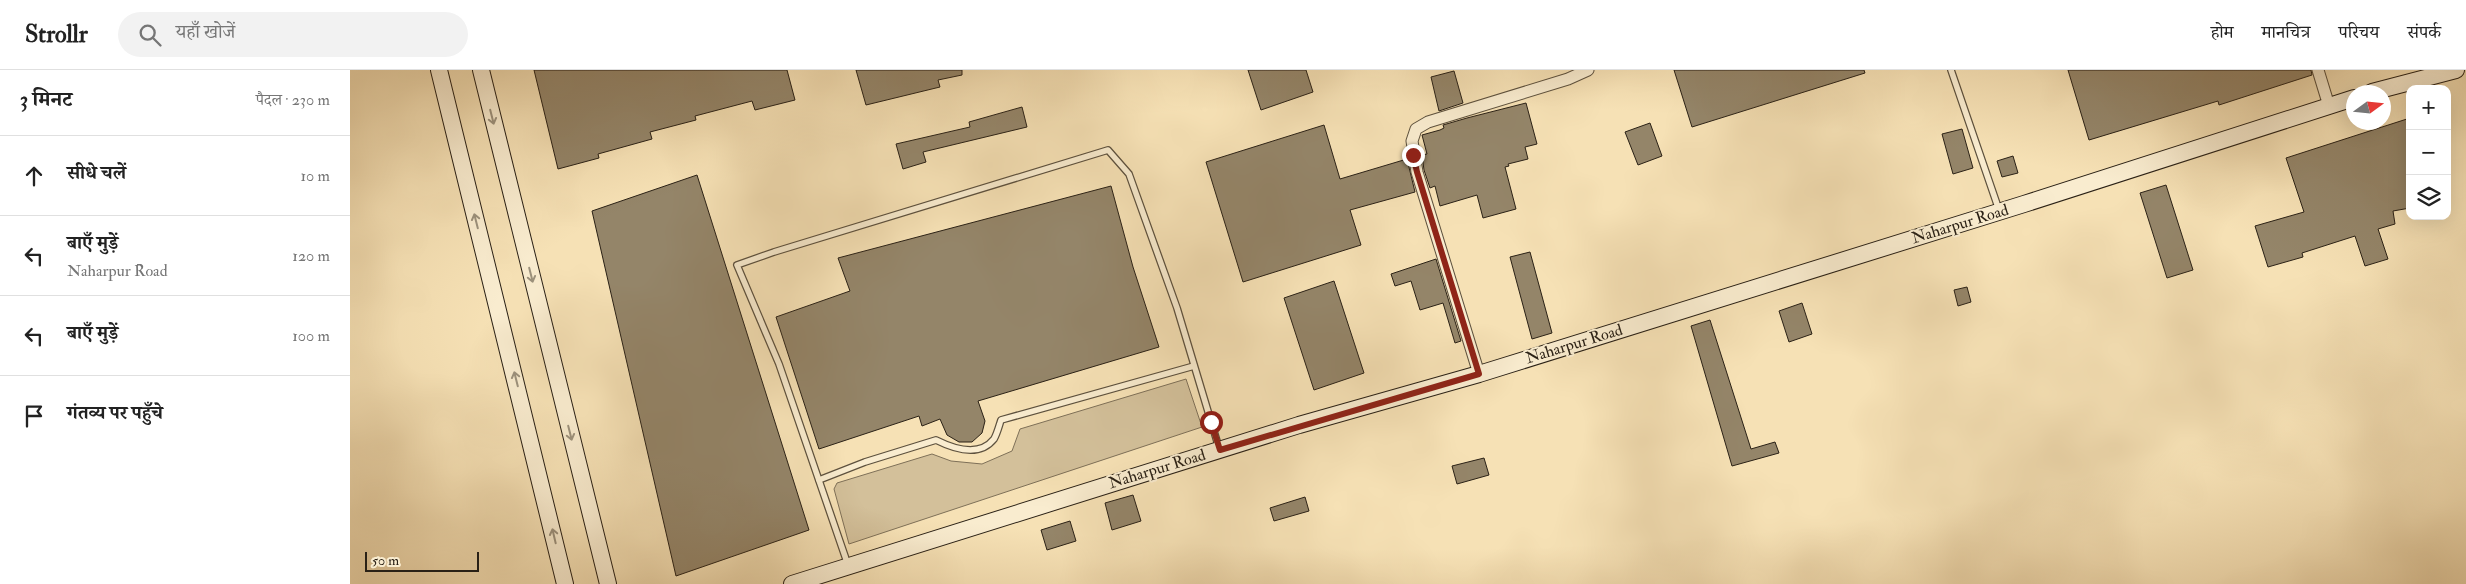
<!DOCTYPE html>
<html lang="hi">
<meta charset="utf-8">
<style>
body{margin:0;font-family:"IM FELL Double Pica","Noto Serif Devanagari",serif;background:#f2f2f2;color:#222}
.controls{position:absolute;right:15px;top:15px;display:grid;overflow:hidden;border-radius:10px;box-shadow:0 5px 20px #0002}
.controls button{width:45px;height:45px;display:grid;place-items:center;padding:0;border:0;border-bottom:1px solid #e0e0e0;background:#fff;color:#222;font:25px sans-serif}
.compass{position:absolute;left:1996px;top:15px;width:45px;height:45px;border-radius:50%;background:#fff;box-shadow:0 5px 20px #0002;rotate:75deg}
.scale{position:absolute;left:15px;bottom:12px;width:114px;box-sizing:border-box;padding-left:5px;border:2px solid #2a2116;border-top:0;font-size:14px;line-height:18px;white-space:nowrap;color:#2a2116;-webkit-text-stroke:4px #f9eccf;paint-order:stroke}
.stop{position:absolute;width:15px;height:15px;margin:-11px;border:4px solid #8f2418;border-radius:50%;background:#fff}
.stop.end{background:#8f2418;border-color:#fff;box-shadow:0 1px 5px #0008}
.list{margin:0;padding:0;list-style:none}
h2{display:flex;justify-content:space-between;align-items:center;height:65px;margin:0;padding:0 20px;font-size:21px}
h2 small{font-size:16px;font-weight:400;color:#767676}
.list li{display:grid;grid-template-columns:32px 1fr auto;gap:15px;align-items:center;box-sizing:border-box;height:80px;padding:0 20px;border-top:1px solid #e0e0e0}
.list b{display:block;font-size:19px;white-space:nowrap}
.list p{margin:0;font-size:16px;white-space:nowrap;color:#767676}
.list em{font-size:16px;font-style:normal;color:#767676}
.icon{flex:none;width:28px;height:28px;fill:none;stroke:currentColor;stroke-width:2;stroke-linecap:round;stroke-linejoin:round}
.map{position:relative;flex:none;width:2116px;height:514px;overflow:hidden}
header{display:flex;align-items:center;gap:30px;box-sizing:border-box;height:70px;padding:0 25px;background:#fff;border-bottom:1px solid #e0e0e0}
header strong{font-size:24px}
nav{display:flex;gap:28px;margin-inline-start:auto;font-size:18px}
.search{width:350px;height:45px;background:#f2f2f2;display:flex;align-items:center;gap:12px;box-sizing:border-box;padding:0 18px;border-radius:28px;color:#767676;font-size:19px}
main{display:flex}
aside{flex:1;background:#fff}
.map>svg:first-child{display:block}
.green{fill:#d3c09a;stroke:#7e7058}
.building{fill:#948569;stroke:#2a2116}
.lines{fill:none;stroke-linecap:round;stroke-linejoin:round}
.lane-casing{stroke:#5d513e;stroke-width:8}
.street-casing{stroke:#5d513e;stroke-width:13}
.secondary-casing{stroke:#2a2116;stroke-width:18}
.lane{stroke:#f9eccf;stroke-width:5.5}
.street{stroke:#f9eccf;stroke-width:11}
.secondary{stroke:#f9eccf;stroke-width:16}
.oneway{stroke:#9c917c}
.route{stroke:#8f2418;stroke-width:6}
.labels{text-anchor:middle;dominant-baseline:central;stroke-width:4;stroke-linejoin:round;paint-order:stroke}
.street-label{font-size:16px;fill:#2a2116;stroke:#f9eccf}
</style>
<header>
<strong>Strollr</strong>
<div class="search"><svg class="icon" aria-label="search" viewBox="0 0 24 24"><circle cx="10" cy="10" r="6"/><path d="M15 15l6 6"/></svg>यहाँ खोजें</div>
<nav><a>होम</a><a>मानचित्र</a><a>परिचय</a><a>संपर्क</a></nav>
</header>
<main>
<aside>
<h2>3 मिनट<small>पैदल · 230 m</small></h2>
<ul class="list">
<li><svg class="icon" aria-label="ahead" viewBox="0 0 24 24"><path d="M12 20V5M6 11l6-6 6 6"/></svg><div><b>सीधे चलें</b></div><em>10 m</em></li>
<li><svg class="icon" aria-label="left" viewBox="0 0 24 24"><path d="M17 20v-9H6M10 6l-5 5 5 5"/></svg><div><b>बाएँ मुड़ें</b><p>Naharpur Road</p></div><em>120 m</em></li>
<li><svg class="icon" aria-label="left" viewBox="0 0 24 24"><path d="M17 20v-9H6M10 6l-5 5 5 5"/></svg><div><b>बाएँ मुड़ें</b></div><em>100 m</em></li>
<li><svg class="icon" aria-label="arrive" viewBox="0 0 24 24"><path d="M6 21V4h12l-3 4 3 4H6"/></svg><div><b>गंतव्य पर पहुँचे</b></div></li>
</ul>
</aside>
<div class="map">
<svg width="2116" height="514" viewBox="0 0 2116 514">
<rect width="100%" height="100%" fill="#f6e1b5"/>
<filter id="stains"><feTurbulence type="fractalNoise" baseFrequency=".004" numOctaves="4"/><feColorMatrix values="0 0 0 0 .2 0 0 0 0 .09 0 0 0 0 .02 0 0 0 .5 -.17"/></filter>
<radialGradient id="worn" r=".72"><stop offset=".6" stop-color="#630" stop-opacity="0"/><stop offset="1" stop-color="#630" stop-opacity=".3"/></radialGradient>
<polygon class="green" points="836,309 852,357 499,474 484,419 487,413 582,384 601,391 632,394 662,381 670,359"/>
<g class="building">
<polygon points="184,0 437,0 445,30 405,40 402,31 345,46 346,50 300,62 302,69 248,84 249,88 208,99"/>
<polygon points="506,0 612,0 612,5 588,10 590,17 516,35"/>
<polygon points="898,0 956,0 963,22 911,40"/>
<polygon points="1324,0 1514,0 1515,3 1342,57"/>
<polygon points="1718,0 1961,0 1962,5 1869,35 1868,31 1739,70"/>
<polygon points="1104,1 1113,33 1089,41 1081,7"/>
<polygon points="1176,33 1187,74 1175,77 1178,89 1158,94 1159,96 1155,97 1166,139 1133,148 1127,125 1090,136 1085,116 1080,118 1074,100 1072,85 1077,84 1072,65 1090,60 1094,58 1093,55 1117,48"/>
<polygon points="672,37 677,57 573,82 576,92 553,99 546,74 620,57 619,52"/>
<polygon points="2060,48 2060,138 2043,141 2045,154 2028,159 2038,189 2015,196 2005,166 1952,183 1953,187 1918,197 1905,156 1954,142 1936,88"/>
<polygon points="1300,53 1312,86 1288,95 1275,62"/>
<polygon points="974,55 990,109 1057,89 1065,122 1000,140 1011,175 893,212 856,92"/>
<polygon points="1612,59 1623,98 1603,104 1592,64"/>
<polygon points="1663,86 1668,103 1652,107 1647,91"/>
<polygon points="347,105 459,460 326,506 242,141"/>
<polygon points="1816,115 1843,200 1817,208 1790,123"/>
<polygon points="761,116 783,197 809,277 628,331 635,351 632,363 622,372 609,372 597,365 590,349 572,356 569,346 469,379 426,247 500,221 488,188"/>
<polygon points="1180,182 1202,263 1182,269 1160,187"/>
<polygon points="1086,189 1111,271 1105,273 1093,233 1070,240 1061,211 1045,216 1041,204"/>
<polygon points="984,211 1014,303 964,320 934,228"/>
<polygon points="1617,217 1621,232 1608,236 1604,220"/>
<polygon points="1452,233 1462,264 1439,272 1429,241"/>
<polygon points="1360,250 1401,379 1425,372 1429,383 1382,396 1341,256"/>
<polygon points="1134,388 1139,405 1107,414 1102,396"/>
<polygon points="783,425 791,451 762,460 755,433"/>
<polygon points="955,427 959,441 924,451 920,438"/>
<polygon points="720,451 726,471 697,480 691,460"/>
</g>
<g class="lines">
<defs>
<g id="lane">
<polyline points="1601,0 1649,140"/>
<path d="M469,410L515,392L586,370C604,379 629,388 644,369C647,364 649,356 651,350L844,296"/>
<polyline points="498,495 429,294 387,195 424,182 758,80 779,104 827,238 869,378"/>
</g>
<g id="street">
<polyline points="1968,0 1979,36"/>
<polyline points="1129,304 1067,102 1062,71 1066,59 1078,52 1218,9 1238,0"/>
</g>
<g id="secondary">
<polyline points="89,0 215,514"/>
<polyline points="131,0 258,514"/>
<polyline points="2022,22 2106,0"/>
<polyline points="442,514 949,355 1129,304 1674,134 2004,28"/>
</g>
</defs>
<use href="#lane" class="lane-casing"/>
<use href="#street" class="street-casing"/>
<use href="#secondary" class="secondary-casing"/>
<use href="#lane" class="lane"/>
<use href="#street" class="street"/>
<use href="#secondary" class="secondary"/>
</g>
<defs><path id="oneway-shaft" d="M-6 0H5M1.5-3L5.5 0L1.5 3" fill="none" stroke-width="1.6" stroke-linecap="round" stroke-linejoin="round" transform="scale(1.25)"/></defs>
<g class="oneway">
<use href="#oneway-shaft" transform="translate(142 47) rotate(76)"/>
<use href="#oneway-shaft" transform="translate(126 151) rotate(-104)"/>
<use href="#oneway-shaft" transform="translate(181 205) rotate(76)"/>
<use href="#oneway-shaft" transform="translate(166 309) rotate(-104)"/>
<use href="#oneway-shaft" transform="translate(220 363) rotate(76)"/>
<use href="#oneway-shaft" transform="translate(204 466) rotate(-103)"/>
</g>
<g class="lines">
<polyline class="route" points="861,352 870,380 1129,304 1067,102 1063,85"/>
</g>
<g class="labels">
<g class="street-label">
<text transform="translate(1610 154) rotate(-17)">Naharpur Road</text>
<text transform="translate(1224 274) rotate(-17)">Naharpur Road</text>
<text transform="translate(807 399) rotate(-17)">Naharpur Road</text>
</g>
</g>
<rect width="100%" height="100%" filter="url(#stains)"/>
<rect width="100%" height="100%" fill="url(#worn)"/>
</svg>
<div class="controls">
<button>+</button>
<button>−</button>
<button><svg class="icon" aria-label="layers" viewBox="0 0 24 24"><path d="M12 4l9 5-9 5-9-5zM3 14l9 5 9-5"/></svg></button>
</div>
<svg class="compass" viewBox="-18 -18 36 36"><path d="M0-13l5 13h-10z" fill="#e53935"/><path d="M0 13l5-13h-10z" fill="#767676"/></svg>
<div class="scale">50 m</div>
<div class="stop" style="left:861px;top:352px"></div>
<div class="stop end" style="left:1063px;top:85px"></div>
</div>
</main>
